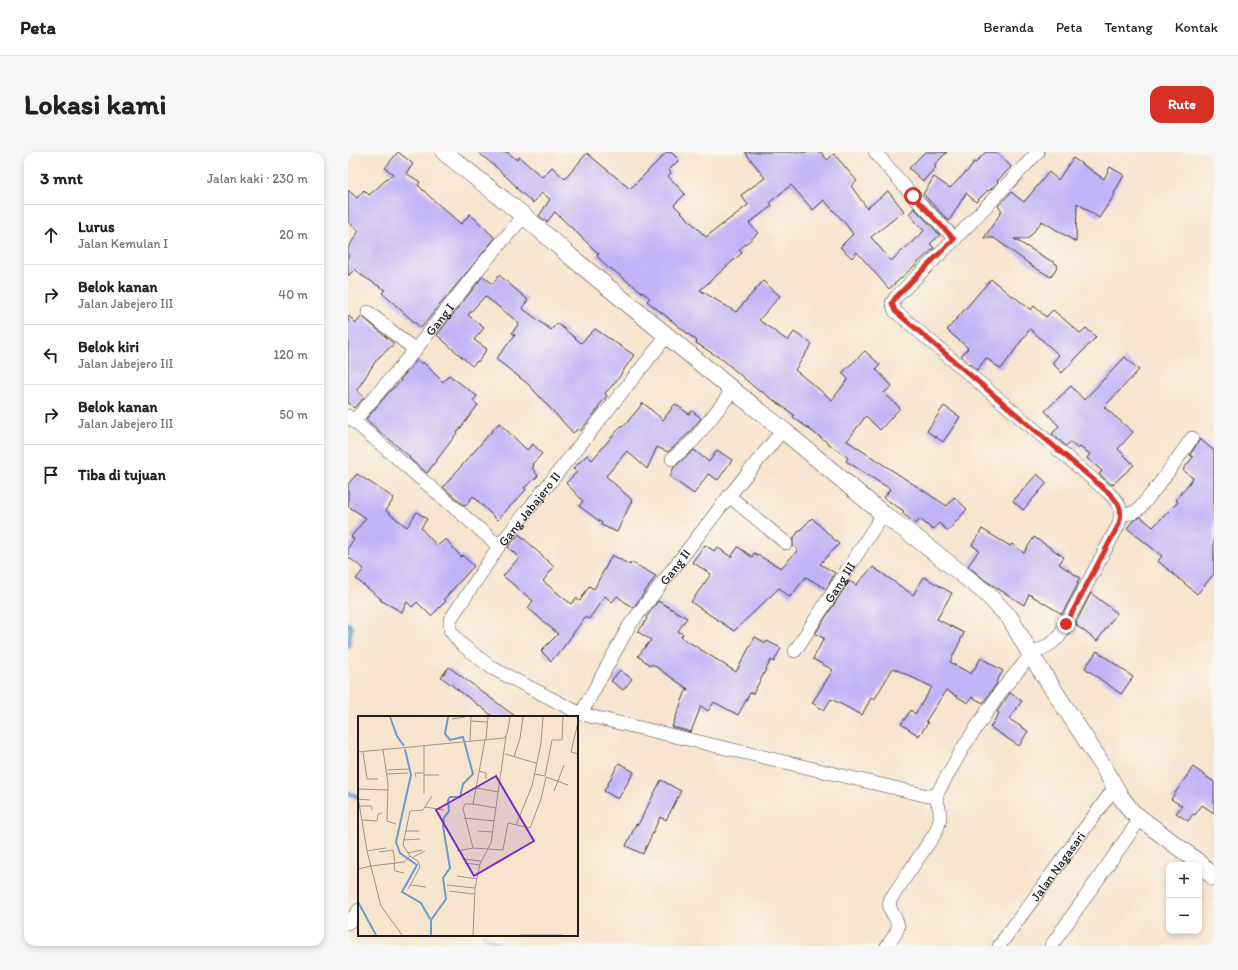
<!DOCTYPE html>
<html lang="id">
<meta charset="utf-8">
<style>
body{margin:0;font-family:Itim,sans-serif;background:#f6f6f6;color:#202124}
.controls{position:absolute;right:12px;bottom:12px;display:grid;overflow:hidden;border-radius:8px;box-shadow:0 2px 6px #0003}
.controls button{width:36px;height:36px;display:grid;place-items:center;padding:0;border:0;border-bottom:1px solid #e0e0e0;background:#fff;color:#202124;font:20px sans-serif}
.stop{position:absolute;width:12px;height:12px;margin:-9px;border:3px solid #d93025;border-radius:50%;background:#fff}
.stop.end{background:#d93025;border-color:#fff;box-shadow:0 1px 4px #0008}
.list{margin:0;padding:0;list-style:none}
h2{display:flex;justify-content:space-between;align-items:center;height:52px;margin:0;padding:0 16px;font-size:17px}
h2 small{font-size:13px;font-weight:400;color:#757577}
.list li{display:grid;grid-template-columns:26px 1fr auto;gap:12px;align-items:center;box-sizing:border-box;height:60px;padding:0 16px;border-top:1px solid #e0e0e0}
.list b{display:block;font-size:15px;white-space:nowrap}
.list p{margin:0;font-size:13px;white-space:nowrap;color:#757577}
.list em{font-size:13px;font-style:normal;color:#757577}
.icon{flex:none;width:22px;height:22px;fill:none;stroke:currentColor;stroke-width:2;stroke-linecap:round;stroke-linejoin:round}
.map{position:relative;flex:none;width:866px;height:794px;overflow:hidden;border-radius:12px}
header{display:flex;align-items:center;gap:24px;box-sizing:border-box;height:56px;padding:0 20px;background:#fff;border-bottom:1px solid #e0e0e0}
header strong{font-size:19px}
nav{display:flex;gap:22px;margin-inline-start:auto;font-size:14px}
.intro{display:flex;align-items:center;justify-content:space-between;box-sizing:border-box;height:96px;padding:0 24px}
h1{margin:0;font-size:28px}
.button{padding:10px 18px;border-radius:12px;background:#d93025;color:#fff;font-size:14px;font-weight:700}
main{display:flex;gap:24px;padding:0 24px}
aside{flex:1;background:#fff;border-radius:12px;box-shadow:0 2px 6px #0003}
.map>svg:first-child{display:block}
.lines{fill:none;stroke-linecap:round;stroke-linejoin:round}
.stream{stroke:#669dd4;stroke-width:5}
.building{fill:#c1b4f6}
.minor-casing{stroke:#3d3a37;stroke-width:14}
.tertiary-casing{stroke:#3d3a37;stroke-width:18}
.path{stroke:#3d3a37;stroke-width:2.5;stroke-dasharray:1 3;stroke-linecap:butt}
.minor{stroke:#fff;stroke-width:13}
.tertiary{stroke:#fff;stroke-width:17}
.route{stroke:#d93025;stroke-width:5}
.labels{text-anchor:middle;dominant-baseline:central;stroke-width:3;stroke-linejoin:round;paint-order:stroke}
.street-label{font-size:13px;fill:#1c1c1c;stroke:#fbf7ec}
.inset-river{fill:none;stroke:#669dd4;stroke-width:2}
.inset-road{fill:none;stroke:#9f9486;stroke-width:1}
.view{fill:#7b2cbf;fill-opacity:0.15;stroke:#7b2cbf;stroke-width:2}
.inset-edge{fill:none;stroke:#1c1c1c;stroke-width:2}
</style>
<header>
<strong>Peta</strong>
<nav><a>Beranda</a><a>Peta</a><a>Tentang</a><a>Kontak</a></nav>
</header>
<div class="intro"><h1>Lokasi kami</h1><a class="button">Rute</a></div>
<main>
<aside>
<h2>3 mnt<small>Jalan kaki · 230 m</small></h2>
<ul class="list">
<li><svg class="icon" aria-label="ahead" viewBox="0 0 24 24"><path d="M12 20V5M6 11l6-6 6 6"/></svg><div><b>Lurus</b><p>Jalan Kemulan I</p></div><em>20 m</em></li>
<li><svg class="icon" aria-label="right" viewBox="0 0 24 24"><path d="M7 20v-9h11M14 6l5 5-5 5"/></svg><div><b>Belok kanan</b><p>Jalan Jabejero III</p></div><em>40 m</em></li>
<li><svg class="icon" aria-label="left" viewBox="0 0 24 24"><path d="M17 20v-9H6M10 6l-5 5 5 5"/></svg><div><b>Belok kiri</b><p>Jalan Jabejero III</p></div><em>120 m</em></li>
<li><svg class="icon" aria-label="right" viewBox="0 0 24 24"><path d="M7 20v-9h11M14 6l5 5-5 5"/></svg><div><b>Belok kanan</b><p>Jalan Jabejero III</p></div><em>50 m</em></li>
<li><svg class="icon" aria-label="arrive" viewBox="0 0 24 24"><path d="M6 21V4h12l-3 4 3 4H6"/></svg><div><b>Tiba di tujuan</b></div></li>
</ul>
</aside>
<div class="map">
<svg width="866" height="794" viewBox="0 0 866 794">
<rect width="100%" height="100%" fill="#fbf7ec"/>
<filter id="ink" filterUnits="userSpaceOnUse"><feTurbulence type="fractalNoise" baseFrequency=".025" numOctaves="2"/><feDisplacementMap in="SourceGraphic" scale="8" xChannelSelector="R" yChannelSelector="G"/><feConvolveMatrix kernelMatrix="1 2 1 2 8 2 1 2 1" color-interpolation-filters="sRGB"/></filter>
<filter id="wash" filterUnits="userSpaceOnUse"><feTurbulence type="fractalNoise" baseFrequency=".012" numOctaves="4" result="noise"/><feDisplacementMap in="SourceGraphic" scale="16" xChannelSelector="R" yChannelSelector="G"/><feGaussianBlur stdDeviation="0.9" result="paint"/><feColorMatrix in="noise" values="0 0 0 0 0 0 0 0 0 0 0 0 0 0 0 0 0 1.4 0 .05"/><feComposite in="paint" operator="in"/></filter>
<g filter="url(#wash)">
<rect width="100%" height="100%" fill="#f6e4cd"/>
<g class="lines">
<g class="stream">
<polyline points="0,472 3,476 0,494"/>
<polyline points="0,641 11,645"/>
<polyline points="135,783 152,794"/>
</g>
</g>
<g id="blocks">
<g class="building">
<polygon points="50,0 65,12 58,21 72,30 70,33 82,45 113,72 122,62 147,86 73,176 34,141 37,138 13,123 7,117 0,124 0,96 11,79 0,70 0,38 9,46 16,38 21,43 45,22 37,16"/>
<polygon points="130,0 159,0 169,8 171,5 194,25 204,15 217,27 239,1 282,37 319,0 323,0 331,8 321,18 323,21 320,24 337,42 326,53 358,85 400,53 393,43 417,26 397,0 473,0 479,8 486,2 509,29 503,34 519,56 540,39 556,59 523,85 543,109 576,79 561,62 566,56 592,83 582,92 586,96 541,137 509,100 504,106 492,95 505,82 497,71 476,48 465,58 443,33 422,50 424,54 401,71 410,81 391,98 394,101 352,138 388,160 415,129 432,144 411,168 440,189 446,180 464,192 447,218 484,248 500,227 494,221 517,199 532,213 528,217 544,234 536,241 552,256 532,278 518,264 499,289 599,354 606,345 619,357 600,379 591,371 585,378 572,367 568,372 554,361 556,359 536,346 542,337 498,309 500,306 445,265 446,263 413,239 412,240 375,208 348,191 349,189 299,149 302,146 262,116 261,117 249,104 251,102 207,60 199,70 191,64 202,47 194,41 185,51 168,36 169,35 149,16"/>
<polygon points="577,0 599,0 586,13 588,15 575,29 561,16"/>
<polygon points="638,0 649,0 663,15 649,29 650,30 641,39 640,38 628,50 618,41 601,69 575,42 586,25 602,36 625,13 624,11 625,10 627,11"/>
<polygon points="725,6 756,27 762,15 776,23 766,41 767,42 751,66 729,51 728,90 694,69 680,87 666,87 710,113 703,125 684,114 646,86 636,86 654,59 650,54 663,40 676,50 701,20 710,28"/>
<polygon points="151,123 180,148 174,156 203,178 209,171 233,191 247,177 286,203 267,231 257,241 259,244 250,255 251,256 232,279 230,277 225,281 180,232 148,207 167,183 164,181 171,171 137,144 120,163 136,176 126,188 139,197 130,210 129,209 124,214 89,183 135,124 145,132"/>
<polygon points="643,127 663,144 664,143 683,158 686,154 698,165 705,158 732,181 738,176 748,185 714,221 704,211 711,203 682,177 653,217 638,206 629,218 613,204 620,196 599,178"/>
<polygon points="0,163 8,171 14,164 46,192 29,207 9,238 16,246 6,256 1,251 0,252"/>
<polygon points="777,205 791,218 756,255 785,280 770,297 786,313 764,333 751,322 754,319 739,306 742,302 732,295 730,297 722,290 718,294 704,282 711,274 697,259 723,234 736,248"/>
<polygon points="69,208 74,212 75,210 95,230 101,223 129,244 125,249 130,253 79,321 61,306 62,305 35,282 35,283 18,267 44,237 53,229 52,228"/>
<polygon points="295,251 315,268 327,252 341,262 344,259 353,266 340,282 320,300 309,295 299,317 279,299 258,324 284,348 269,380 253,373 254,371 231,354 235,349 218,331 229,320 225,317 239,303 244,308 274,273 276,274"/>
<polygon points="596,254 612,265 595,290 579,279"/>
<polygon points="151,271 179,298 185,292 194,302 184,312 186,314 184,316 190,324 176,336 178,338 149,368 125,344 117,354 95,335"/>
<polygon points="852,287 866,299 866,422 849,442 810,409 814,404 779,376 785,369 793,365 805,375 830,350 828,348 845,326 835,318 845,305 842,303"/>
<polygon points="346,298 361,310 369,298 384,308 370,328 360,322 346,342 322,325 326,315"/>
<polygon points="9,322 46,346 38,359 59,375 69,360 79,367 73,376 89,394 98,387 113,405 114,403 126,414 96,447 98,449 83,464 69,450 64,455 59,450 54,460 32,448 33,447 8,427 16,417 0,405 0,396 6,387 3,385 18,366 0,354 0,332"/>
<polygon points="689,322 699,331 675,358 665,349"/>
<polygon points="464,366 491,392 472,412 487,421 478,437 458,425 442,445 431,436 386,479 343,450 363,422 344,410 357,393 366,399 369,395 383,405 390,395 404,405 406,401 433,416 450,398 445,394 445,387 450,380"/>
<polygon points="634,377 662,394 664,392 676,401 686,385 716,405 711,412 732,426 729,430 730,432 714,462 681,442 676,453 638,429 620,414 631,398 624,393"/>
<polygon points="171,382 206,415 195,429 223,452 228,446 232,449 241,434 246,437 264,403 282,413 283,410 308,424 285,456 269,444 264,450 257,444 241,467 237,465 215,496 203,509 193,499 210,482 180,456 185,449 155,424 171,406 160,395"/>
<polygon points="525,415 565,443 576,425 604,441 589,467 616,481 602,510 623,522 633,506 655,519 648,530 649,531 635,551 624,545 620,551 598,538 578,569 580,571 571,584 553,572 563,558 567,562 584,535 545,516 526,548 523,546 514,563 483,547 476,558 464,551 485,518 465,507 476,486 467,482 501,429 508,433"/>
<polygon points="743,441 769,461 749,489 728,473 729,471 728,470"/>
<polygon points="310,449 339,466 330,479 335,482 333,485 388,520 407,485 418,491 419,489 433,496 426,510 423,508 405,542 402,541 390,563 366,550 360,559 353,554 343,580 324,575 337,541 340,537 304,512 303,514 290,504 303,488 290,480 299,467 298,466"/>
<polygon points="749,499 785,525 773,542 737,516"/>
<polygon points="101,515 168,565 146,565 93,525"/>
<polygon points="272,518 284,527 275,538 263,529"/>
<polygon points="662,541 674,549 661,567 680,579 671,594 642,575 651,561 649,560"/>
<polygon points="271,611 286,620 270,647 256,639"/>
<polygon points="845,615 866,630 866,661 854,653 847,663 845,662 840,669 828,661 834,654 823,647"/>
<polygon points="313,628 333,639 318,668 312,665 295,702 278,694 288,672 290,673"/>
</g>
</g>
</g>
<g filter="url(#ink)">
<use href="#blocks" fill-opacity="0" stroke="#3d3a37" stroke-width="1"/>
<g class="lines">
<defs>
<g id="minor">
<polyline points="527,0 565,44 607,87"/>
<polyline points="20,160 67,198"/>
<path id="s1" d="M0,264L151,394L319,184"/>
<path id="s2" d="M6,269L67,198L133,114L176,64"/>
<polyline points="324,307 346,288 385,238"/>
<polyline points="381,344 438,391"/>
<polyline points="773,362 785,361 792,356 815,327 844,286"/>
<path d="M151,394L102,468V478L113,492L144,516L233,562L572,642C579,644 585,646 590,640L616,594L653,539L683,503L704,491L711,485L771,372C775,357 772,352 761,341L547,159L544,151L548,145L607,87L690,0"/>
<path id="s3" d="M447,499L535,362"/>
<path id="s4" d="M233,562L281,474L381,344L435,278"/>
<polyline points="0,771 11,758"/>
<path d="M539,794C543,788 549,782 550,775C550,765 539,760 542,748L586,683C595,667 593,659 587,643"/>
<path id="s5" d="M651,794L767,635"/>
<polyline points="703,794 792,667"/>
</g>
<polyline id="tertiary" points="96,0 176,64 222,104 385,238 435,278 535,362 567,385 638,441 662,466 683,503 755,614 772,644 784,660 850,710 866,725"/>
</defs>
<use href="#minor" class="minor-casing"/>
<use href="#tertiary" class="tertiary-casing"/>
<polyline class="path" points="864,0 866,3"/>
<use href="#minor" class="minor"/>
<use href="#tertiary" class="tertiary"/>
</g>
</g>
<g class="lines" filter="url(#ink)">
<path class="route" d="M565,44L606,87L548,145L544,151L547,159L761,341C772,352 775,357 771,372L718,472"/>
</g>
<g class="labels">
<g class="street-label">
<text stroke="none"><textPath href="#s2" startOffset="133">Gang I</textPath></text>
<text stroke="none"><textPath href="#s1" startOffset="247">Gang Jabajero II</textPath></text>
<text stroke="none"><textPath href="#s4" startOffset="175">Gang II</textPath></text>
<text stroke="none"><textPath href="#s3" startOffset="82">Gang III</textPath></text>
<text stroke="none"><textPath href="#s5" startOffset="99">Jalan Nagasari</textPath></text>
</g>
</g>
<g transform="translate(10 564)">
<rect width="220" height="220" fill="#f6e4cd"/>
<path class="inset-river" d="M32,1L39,20L46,30M47,33L53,59L38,126L42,137L59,149L44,176L63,187L72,203M0,186L18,219M73,219V204L88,183L85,162L92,152L85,110L86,102L91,95L90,84L92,81H102L105,68L115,58L105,21L92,24L87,18L90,1"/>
<path class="inset-road" d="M94,3L107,1M113,5L129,6M220,6L213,36L220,38M128,23L130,1M127,24L115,88L138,92M112,25L113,1M66,30V78M25,34L30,67L29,105L38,108M0,36L146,22L149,18L152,1M5,36L9,63H20M147,38L178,47M156,41L162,22L165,1M29,54L51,53M121,55L128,57V63M29,58L50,57M176,58L187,60L194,24H204L205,1M66,59H81M58,61L57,57H65M188,61L210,69M118,72L141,76M0,73L30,74M196,75L206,49M0,81L9,135L23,190L44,219M0,83L12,84M115,88H107L105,93L115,132L145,134L150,107L172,112L183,83L188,61M1,90H13L14,94M67,91L74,80M106,102L136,105M5,104L19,105L20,98L24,97M158,109L174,70L183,27L185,1M47,115H61M120,115L134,116M45,124L62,123M9,135L28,132M99,135L115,132M21,136L35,134L37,147M50,137L64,134M55,141L67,135M104,143L123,145M36,147L37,155L46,157M107,147L122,149M13,150L46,146L52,140M0,153L13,150M99,160L119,163M53,169L68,171M89,169L117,172M50,173L62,151L60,145L52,140L45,129L52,95L65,94L67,91L86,94M91,175L116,178M115,219L117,172L122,148L133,127L148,20M162,219H205"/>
<path class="view" d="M138,60L176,125L116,160L78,94Z"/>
<rect width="220" height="220" class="inset-edge"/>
</g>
</svg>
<div class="controls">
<button>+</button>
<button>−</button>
</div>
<div class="stop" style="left:565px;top:44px"></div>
<div class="stop end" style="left:718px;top:472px"></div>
</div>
</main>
